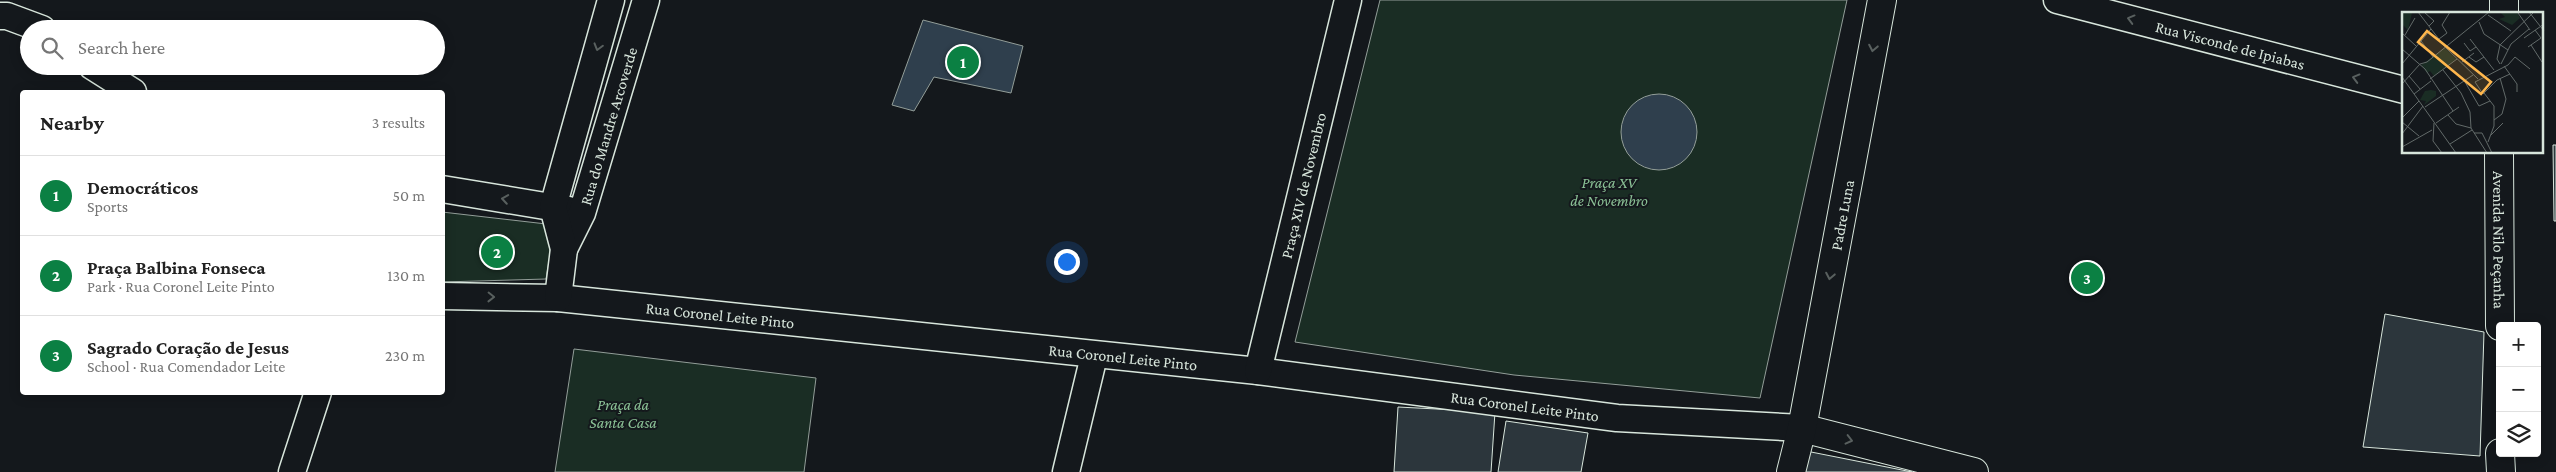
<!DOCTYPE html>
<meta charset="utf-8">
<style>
body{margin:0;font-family:"Crimson Pro",serif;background:#f6f6f6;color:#222}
.controls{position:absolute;right:15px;bottom:15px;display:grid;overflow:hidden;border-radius:5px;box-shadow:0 2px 12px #0003}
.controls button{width:45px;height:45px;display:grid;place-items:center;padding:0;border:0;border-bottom:1px solid #e0e0e0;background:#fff;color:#222;font:25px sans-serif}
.you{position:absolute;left:1066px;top:261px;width:18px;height:18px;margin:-12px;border:4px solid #fff;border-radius:50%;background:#1a73e8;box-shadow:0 0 0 8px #1a73e833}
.badge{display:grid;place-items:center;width:32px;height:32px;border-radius:50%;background:#0b8043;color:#fff;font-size:16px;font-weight:700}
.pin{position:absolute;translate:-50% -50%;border:2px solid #fff;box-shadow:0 1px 5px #0006}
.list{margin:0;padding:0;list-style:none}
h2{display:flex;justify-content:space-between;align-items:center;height:65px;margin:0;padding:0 20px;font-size:21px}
h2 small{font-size:16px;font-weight:400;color:#767676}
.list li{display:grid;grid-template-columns:32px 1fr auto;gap:15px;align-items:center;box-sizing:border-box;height:80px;padding:0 20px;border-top:1px solid #e0e0e0}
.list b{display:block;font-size:19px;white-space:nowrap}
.list p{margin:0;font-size:16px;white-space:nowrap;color:#767676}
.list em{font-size:16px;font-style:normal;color:#767676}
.icon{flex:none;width:28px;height:28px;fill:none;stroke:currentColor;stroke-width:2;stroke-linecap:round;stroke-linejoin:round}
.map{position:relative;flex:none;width:2556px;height:472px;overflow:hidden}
.search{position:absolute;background:#fff;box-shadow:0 2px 12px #0003;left:20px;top:20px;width:425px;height:55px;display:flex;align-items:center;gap:12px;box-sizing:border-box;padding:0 18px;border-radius:28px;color:#767676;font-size:19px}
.panel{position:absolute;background:#fff;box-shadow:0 2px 12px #0003;left:20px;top:90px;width:425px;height:305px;border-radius:5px}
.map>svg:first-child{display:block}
.green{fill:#1a2d24;stroke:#939e99}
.water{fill:#2f3f4d;stroke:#939e99}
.building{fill:#2c363c;stroke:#d8e6dc}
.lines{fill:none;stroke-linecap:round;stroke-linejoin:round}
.street-casing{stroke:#d8e6dc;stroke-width:29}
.secondary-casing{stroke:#d8e6dc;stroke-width:30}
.street{stroke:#14181c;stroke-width:26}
.secondary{stroke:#14181c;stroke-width:28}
.oneway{stroke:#59605f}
.labels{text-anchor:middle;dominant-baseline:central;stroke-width:4;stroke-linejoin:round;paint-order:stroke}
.street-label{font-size:16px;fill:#d8e6dc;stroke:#14181c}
.park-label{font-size:16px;font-style:italic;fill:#8ac095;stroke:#14181c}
.inset-road{fill:none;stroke:#626a69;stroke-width:1}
.view{fill:#ffb74d;fill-opacity:0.15;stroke:#ffb74d;stroke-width:2.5}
.inset-edge{fill:none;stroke:#d8e6dc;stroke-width:2.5}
</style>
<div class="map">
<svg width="2556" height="472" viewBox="0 0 2556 472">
<rect width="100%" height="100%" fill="#14181c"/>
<g class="green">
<polygon points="1380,0 1847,0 1760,398 1514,375 1295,342"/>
<polygon points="442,212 555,225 546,279 443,282"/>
<polygon points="574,349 816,378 804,472 555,472"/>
</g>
<g class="water">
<polygon points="923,20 1023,46 1011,93 934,77 914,111 892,105"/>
<circle cx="1659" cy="132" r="38"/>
</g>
<g class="building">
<polygon points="2553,145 2556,145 2556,221 2554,221"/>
<polygon points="2385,314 2484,332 2480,456 2363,447"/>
<polygon points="1398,407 1495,412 1491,472 1394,472"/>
<polygon points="1506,421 1588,433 1581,472 1498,472"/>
<polygon points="1796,449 1912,472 1793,472"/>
</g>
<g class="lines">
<defs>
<g id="street">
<path id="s1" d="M2057,0L2404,90"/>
<polyline points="0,16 7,16 42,29"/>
<polyline points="92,66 133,92"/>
<polyline points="442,189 569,210"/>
<path id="s2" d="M564,249L582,213L646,0"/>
<path id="s3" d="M442,296L558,298L1258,371L1617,418L1802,428"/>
<polyline points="558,298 564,249 553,207 611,0"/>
<path id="s4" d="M1258,371L1348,0"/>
<polyline points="292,472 318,392"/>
<polyline points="1066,472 1094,356"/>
</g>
<g id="secondary">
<polyline points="2504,14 2504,0"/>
<path id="s5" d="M2499,152L2500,326"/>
<polyline points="1802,428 1974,472"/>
<polyline points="2500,453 2501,472"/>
<path id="s6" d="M1791,472L1802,428L1882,0"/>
</g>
</defs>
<use href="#street" class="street-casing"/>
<use href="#secondary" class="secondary-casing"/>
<use href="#street" class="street"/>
<use href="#secondary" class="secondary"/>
</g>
<defs><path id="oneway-chevron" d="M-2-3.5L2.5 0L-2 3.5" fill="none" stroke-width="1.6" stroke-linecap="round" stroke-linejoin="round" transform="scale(1.25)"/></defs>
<g class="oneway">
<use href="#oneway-chevron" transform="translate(2131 19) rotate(-165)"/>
<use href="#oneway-chevron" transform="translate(598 47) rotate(106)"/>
<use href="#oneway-chevron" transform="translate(1873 48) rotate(101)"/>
<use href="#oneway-chevron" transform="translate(2356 78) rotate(-165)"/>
<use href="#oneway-chevron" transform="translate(505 199) rotate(-171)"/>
<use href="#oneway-chevron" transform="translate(1830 276) rotate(101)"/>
<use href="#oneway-chevron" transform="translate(491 297) rotate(1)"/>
<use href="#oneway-chevron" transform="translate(1849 440) rotate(14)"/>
</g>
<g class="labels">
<g class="street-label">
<text stroke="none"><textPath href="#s1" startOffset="179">Rua Visconde de Ipiabas</textPath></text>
<text stroke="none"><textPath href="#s2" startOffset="131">Rua do Mandre Arcoverde</textPath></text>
<text stroke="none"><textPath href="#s4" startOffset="191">Praça XIV de Novembro</textPath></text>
<text stroke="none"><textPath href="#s6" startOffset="262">Padre Luna</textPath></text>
<text stroke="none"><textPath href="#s5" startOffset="88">Avenida Nilo Peçanha</textPath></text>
<text stroke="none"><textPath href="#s3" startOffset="279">Rua Coronel Leite Pinto</textPath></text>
<text stroke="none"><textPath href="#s3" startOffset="684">Rua Coronel Leite Pinto</textPath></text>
<text stroke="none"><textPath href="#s3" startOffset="1089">Rua Coronel Leite Pinto</textPath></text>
</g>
<g class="park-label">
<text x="1609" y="182">Praça XV<tspan x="1609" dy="18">de Novembro</tspan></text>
<text x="623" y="404">Praça da<tspan x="623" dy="18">Santa Casa</tspan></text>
</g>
</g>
<g transform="translate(2402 12)">
<rect width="141" height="141" fill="#14181c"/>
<path d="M0,0L10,1L6,18L0,12ZM98,0H115L118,6L110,13L97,7L103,5ZM43,36L54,47L32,64L28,59L25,61L19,53ZM29,78L34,79V84L22,93L24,89L18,88L23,79Z" fill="#1a2d24"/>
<path class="inset-road" d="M16,0L43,35L76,67M22,0L32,9L27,14M127,0L142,19M116,1L128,18M86,3L109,19M77,10L82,22L106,38M0,21L14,34M3,23L13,6M122,26L142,12M37,27L45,21L40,13L48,0M68,27L92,58M19,29L31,45M62,31L68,39L74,35M129,33L140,50M126,35L139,26L133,18M0,37L23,57L51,99M67,45L74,50L82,45M60,50L72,41M0,52L29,17M98,52L95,47L98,33L132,0M99,52L109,32L127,17M102,54L115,72V80M41,58L59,81L68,100L69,116L85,141M7,64L18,77M0,65L54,141M28,67L55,47M63,70L77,94L88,89M73,70L106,53L113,45L128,57M73,70L81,82L95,68L108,62M0,72L18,52L25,50L87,0M82,81L92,94V114L86,130M12,82L29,69M23,95L71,63M46,103L54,112L69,116M0,106L17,89M92,108L100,102L104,87L98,66M0,110L17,124M32,111L31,129L40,141M34,111L57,95M72,121H80L90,141M0,122L21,94M89,123L101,111M48,132L70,118M0,135L30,118"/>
<path class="view" d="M25,19L89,70L79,82L16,30Z"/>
<rect width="141" height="141" class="inset-edge"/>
</g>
</svg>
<div class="controls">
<button>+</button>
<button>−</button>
<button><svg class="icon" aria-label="layers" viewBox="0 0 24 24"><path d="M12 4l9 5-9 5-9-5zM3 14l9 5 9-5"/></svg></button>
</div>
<div class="you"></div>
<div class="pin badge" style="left:963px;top:62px">1</div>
<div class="pin badge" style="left:497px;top:252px">2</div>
<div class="pin badge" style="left:2087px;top:278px">3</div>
<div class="search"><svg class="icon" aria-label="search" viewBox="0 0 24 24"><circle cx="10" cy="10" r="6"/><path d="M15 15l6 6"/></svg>Search here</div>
<section class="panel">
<h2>Nearby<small>3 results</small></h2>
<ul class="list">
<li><span class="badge">1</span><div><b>Democráticos</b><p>Sports</p></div><em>50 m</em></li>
<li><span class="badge">2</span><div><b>Praça Balbina Fonseca</b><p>Park · Rua Coronel Leite Pinto</p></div><em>130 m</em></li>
<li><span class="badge">3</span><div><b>Sagrado Coração de Jesus</b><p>School · Rua Comendador Leite</p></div><em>230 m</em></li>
</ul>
</section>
</div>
